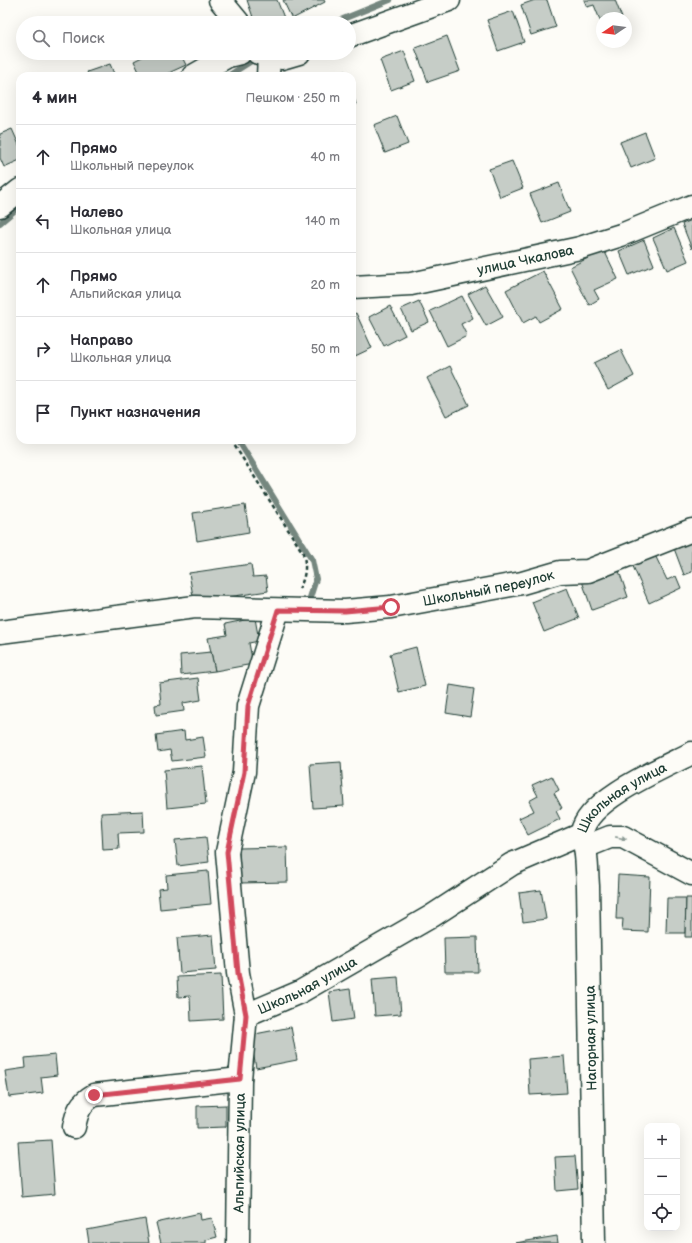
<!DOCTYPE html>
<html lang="ru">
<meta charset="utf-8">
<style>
body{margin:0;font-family:"Balsamiq Sans",sans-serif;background:#f7f7f7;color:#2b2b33}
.controls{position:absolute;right:12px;bottom:12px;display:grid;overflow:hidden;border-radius:8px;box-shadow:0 4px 16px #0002}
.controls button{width:36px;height:36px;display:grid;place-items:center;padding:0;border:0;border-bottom:1px solid #e1e1e2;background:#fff;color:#2b2b33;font:20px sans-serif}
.compass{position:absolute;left:596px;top:12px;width:36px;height:36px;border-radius:50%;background:#fff;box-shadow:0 4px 16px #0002;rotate:257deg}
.stop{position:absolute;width:12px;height:12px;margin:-9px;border:3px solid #d1495b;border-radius:50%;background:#fff}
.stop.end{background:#d1495b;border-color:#fff;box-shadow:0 1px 4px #0008}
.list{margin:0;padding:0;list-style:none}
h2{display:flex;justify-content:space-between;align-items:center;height:52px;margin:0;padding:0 16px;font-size:17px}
h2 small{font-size:13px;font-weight:400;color:#7c7c81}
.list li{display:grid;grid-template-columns:26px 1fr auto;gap:12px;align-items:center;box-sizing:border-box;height:64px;padding:0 16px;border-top:1px solid #e1e1e2}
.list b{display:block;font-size:15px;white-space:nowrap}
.list p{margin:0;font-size:13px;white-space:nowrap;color:#7c7c81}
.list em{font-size:13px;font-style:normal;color:#7c7c81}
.icon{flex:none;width:22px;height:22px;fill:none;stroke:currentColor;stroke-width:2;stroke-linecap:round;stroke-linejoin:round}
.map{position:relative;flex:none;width:692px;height:1243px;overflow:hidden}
.search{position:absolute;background:#fff;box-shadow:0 4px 16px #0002;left:16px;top:16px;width:340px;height:44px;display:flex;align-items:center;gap:10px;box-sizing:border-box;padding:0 14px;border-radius:22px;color:#7c7c81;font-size:15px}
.panel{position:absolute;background:#fff;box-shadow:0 4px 16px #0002;left:16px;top:72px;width:340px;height:372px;border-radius:12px}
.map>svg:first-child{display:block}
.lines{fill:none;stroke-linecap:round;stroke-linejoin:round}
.stream{stroke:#75877f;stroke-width:6}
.building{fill:#c6cdc7;stroke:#1f3d34}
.minor-casing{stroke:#1f3d34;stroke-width:25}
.path{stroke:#1f3d34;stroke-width:2.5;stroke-dasharray:4 3;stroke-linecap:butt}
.minor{stroke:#fdfcf7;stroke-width:22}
.oneway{fill:#8e9c96}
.route{stroke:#d1495b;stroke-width:5}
.labels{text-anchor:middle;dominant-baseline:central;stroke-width:3.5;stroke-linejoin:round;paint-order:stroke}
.street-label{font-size:14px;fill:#1f3d34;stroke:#fdfcf7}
</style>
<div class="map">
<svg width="692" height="1243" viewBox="0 0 692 1243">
<rect width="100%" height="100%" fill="#fdfcf7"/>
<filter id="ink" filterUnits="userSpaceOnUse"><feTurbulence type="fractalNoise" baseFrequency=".025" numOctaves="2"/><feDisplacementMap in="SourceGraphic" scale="8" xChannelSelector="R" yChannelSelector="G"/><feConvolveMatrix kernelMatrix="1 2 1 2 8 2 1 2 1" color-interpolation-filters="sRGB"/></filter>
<g filter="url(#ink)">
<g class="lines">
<g class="stream">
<polyline points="333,23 390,0"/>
<polyline points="228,76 253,60"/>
<polyline points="0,223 20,206"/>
<polyline points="238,440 312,560 316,579 308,604"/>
</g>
</g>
<g class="building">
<polygon points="247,0 277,0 286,23 255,23"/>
<polygon points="283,0 324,0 325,2 292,19"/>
<polygon points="535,0 547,0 556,27 531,35 521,5"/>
<polygon points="584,0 615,0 622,18 602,18 602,25 594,5 587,7"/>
<polygon points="513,11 524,42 498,51 487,20"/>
<polygon points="447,36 460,71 428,82 415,48"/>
<polygon points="404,51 415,81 391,90 380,60"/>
<polygon points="150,53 180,53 186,65 162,76 141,76 134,61"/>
<polygon points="110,64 115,76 89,76 87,72"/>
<polygon points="345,71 346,76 329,76"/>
<polygon points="352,92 356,104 352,105"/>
<polygon points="397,116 408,144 385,153 374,125"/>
<polygon points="12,129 20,147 20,160 4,167 0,158 0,134"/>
<polygon points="645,132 655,158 631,168 620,142"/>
<polygon points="512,161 523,188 500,197 489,169"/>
<polygon points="559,183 570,212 542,223 530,194"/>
<polygon points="692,220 692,249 682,224"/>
<polygon points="674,228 688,261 667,270 653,238"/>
<polygon points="644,240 654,265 629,275 619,251"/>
<polygon points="604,250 618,279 594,290 599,299 589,305 570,267"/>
<polygon points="543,271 563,309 539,322 536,316 523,323 506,290"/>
<polygon points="485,285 503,317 486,326 468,294"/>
<polygon points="462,296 473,318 461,324 467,336 447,346 430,311"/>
<polygon points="419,301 429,322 411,330 401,309"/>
<polygon points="390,306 405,335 384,346 369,317"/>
<polygon points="356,313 372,348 353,357 352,315"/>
<polygon points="621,350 634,376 608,390 594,363"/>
<polygon points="450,366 469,405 446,416 427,378"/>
<polygon points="245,505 249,532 197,541 193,513"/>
<polygon points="692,535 692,572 684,575 672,543"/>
<polygon points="654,553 667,580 676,576 681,588 649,603 632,564"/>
<polygon points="251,564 253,577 266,576 268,591 194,602 189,573"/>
<polygon points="618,568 628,597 592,610 582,581"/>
<polygon points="567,588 579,618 544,632 532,602"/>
<polygon points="255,618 259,641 249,643 253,664 215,671 208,638 227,635 225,624"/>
<polygon points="416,647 425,686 399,692 390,654"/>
<polygon points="211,652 215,671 181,675 180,655"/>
<polygon points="198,678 201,700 183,703 184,711 156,715 155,705 161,704 159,683"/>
<polygon points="450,685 474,689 470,717 446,713"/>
<polygon points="184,731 185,740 203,737 206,757 172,761 170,750 158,752 156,735"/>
<polygon points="341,762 344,806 313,808 310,764"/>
<polygon points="202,766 206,804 167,808 164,770"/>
<polygon points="552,776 559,790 554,793 562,808 556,811 560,819 528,835 519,818 534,811 529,801 538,796 532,785"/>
<polygon points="143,811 144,832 118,833 119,849 103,850 101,813"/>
<polygon points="206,837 209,862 178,866 175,840"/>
<polygon points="287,847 288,882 240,883 239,848"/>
<polygon points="208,871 211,904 160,909 158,889 167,888 166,875"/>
<polygon points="618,875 650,877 648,932 622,931 623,919 616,919"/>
<polygon points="541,890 546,919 523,922 519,893"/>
<polygon points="667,898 686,898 685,933 666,933"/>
<polygon points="686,898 692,898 692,937 685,937"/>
<polygon points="213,935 216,970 180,973 177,938"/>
<polygon points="477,937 478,972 445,972 444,938"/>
<polygon points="221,975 223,1019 191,1021 190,996 178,997 177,977"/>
<polygon points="398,977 401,1014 375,1016 372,979"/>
<polygon points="350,989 354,1019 333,1022 329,992"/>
<polygon points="291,1027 297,1060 256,1068 250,1035"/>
<polygon points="55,1055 57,1075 41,1077 43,1093 9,1097 5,1071 26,1068 25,1058"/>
<polygon points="564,1056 567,1093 530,1095 528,1059"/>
<polygon points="226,1105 226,1127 197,1128 197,1106"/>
<polygon points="51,1140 55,1194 22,1197 18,1142"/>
<polygon points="575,1156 578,1189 557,1191 555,1157"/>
<polygon points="200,1213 201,1220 212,1218 217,1237 206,1240 206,1243 161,1243 156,1223"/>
<polygon points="145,1219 149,1243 89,1243 87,1230"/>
<polygon points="557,1236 558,1243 515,1243"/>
</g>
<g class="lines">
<defs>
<g id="minor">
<polyline points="220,0 239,23"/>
<polyline points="349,36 449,0"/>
<polyline points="258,53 282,58 299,53"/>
<polyline points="193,76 228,56 240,53"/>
<polyline points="268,76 269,56"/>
<polyline points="0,206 20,190"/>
<path id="s1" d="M352,287L411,284L580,248L621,235L692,206"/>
<path id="s2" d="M0,632L195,607L345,611L391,607L522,583L560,572L588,571L692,530"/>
<polyline points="585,847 610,837 623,837 692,874"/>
<path id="s3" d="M246,1015L300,992L432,916L512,864L582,834"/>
<path d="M74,1127C77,1112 80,1103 94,1095L240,1079"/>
<path id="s4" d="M238,1243L240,1079L246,1015L238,973L227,852L244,772L248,706L278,610"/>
<path id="s5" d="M594,1243L588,886C587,873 587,859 585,847C584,841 581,837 582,832C588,799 663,768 692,753"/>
</g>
</defs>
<use href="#minor" class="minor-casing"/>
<path class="path" d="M231,440L303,553C307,566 305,578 299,589"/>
<use href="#minor" class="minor"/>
</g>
<defs><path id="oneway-solid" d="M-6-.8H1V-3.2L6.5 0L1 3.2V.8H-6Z"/></defs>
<use class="oneway" href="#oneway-solid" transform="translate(621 838) rotate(11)"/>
</g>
<g class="lines" filter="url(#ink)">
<polyline class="route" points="94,1095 240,1079 246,1015 238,973 227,852 244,772 248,706 278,610 345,611 391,607"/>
</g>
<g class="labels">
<g class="street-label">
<text stroke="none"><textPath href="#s1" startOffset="176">улица Чкалова</textPath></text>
<text stroke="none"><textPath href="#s2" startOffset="492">Школьный переулок</textPath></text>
<text stroke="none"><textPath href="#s5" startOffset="466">Школьная улица</textPath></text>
<text stroke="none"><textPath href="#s3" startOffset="68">Школьная улица</textPath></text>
<text transform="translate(591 1038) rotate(-91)">Нагорная улица</text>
<text stroke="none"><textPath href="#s4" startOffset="90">Альпийская улица</textPath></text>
</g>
</g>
</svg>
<div class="controls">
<button>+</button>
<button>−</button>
<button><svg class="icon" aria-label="locate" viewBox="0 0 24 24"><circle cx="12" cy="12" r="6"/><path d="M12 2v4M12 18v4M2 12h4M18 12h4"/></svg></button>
</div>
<svg class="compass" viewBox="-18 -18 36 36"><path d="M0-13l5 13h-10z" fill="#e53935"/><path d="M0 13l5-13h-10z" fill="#7c7c81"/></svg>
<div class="stop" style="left:391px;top:607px"></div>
<div class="stop end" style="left:94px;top:1095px"></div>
<div class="search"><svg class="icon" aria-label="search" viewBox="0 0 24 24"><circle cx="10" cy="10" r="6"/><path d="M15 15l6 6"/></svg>Поиск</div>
<section class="panel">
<h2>4 мин<small>Пешком · 250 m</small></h2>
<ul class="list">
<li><svg class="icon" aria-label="ahead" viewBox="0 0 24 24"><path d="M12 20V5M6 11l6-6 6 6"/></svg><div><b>Прямо</b><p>Школьный переулок</p></div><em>40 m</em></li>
<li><svg class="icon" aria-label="left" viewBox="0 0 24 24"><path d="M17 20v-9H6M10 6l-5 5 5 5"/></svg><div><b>Налево</b><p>Школьная улица</p></div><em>140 m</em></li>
<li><svg class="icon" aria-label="ahead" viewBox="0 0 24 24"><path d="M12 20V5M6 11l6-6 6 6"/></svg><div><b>Прямо</b><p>Альпийская улица</p></div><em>20 m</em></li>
<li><svg class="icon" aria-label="right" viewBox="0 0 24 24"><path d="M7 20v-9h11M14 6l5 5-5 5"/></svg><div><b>Направо</b><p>Школьная улица</p></div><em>50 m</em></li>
<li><svg class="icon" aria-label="arrive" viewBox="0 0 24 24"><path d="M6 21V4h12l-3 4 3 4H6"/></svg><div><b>Пункт назначения</b></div></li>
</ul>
</section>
</div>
